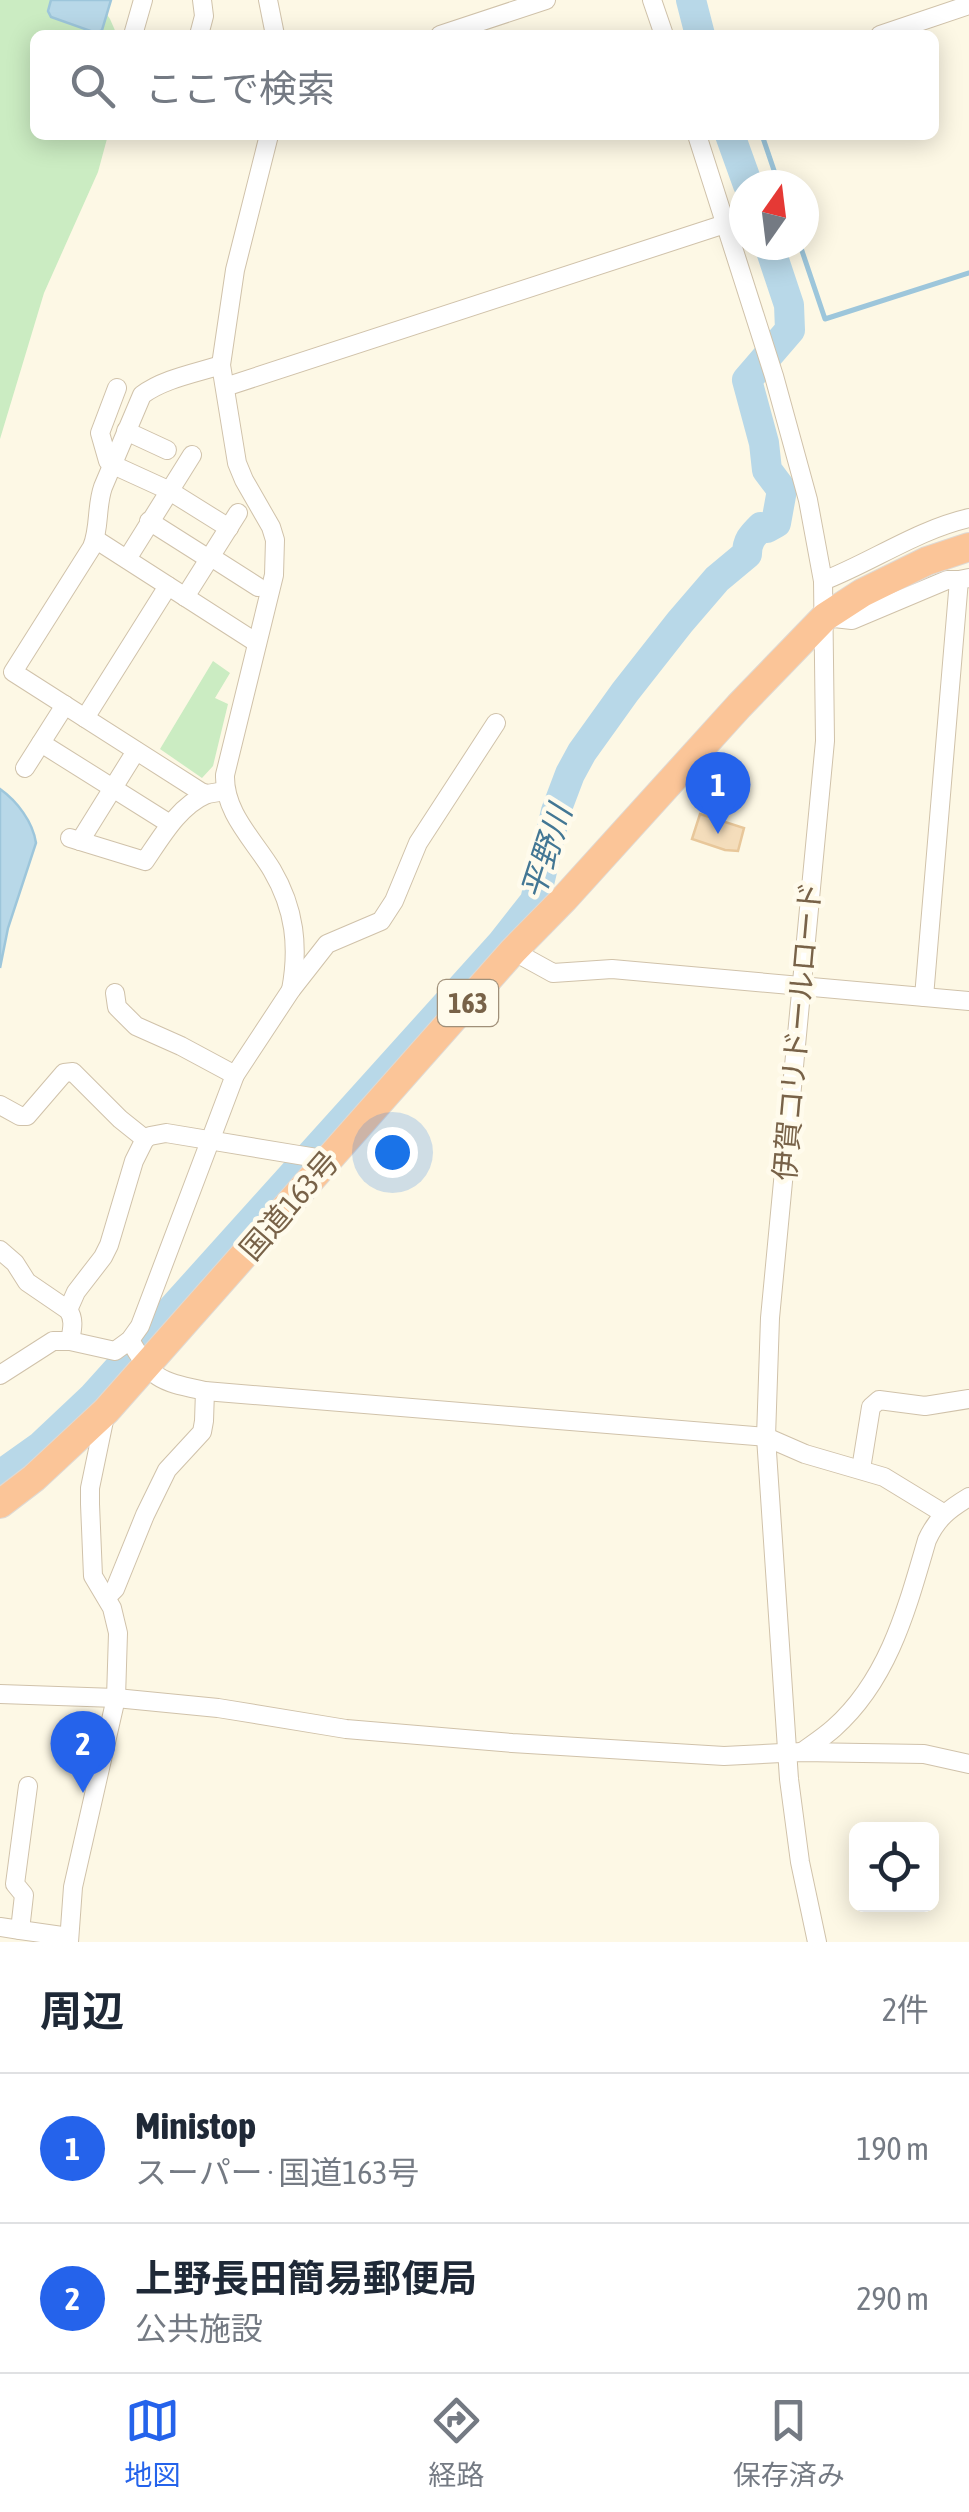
<!DOCTYPE html>
<html lang="ja">
<meta charset="utf-8">
<style>
body{margin:0;font-family:"Asap Condensed","Noto Sans JP",sans-serif;background:#f2f2f3;color:#1f2937}
.controls{position:absolute;right:30px;bottom:30px;display:grid;overflow:hidden;border-radius:15px;box-shadow:0 5px 25px #0003}
.controls button{width:90px;height:90px;display:grid;place-items:center;padding:0;border:0;border-bottom:2px solid #e0e1e3;background:#fff;color:#1f2937;font:50px sans-serif}
.compass{position:absolute;left:729px;top:170px;width:90px;height:90px;border-radius:50%;background:#fff;box-shadow:0 5px 25px #0003;rotate:14deg}
.you{position:absolute;left:392px;top:1152px;width:35px;height:35px;margin:-25px;border:8px solid #fff;border-radius:50%;background:#1a73e8;box-shadow:0 0 0 15px #1a73e833}
.badge{display:grid;place-items:center;width:65px;height:65px;border-radius:50%;background:#2563eb;color:#fff;font-size:32px;font-weight:700}
.pin{position:absolute;translate:-50% -82px;filter:drop-shadow(0 2px 5px #0008)}
.pin::after{content:'';position:absolute;top:52px;width:35px;height:30px;background:inherit;clip-path:polygon(0 0,100% 0,50% 100%)}
.list{margin:0;padding:0;list-style:none}
h2{display:flex;justify-content:space-between;align-items:center;height:130px;margin:0;padding:0 40px;font-size:42px}
h2 small{font-size:32px;font-weight:400;color:#747a83}
.list li{display:grid;grid-template-columns:65px 1fr auto;gap:30px;align-items:center;box-sizing:border-box;height:150px;padding:0 40px;border-top:2px solid #e0e1e3}
.list b{display:block;font-size:38px;white-space:nowrap}
.list p{margin:0;font-size:32px;white-space:nowrap;color:#747a83}
.list em{font-size:32px;font-style:normal;color:#747a83}
.icon{flex:none;width:55px;height:55px;fill:none;stroke:currentColor;stroke-width:2;stroke-linecap:round;stroke-linejoin:round}
.map{position:relative;flex:none;width:969px;height:1942px;overflow:hidden}
.search{position:absolute;background:#fff;box-shadow:0 5px 25px #0003;left:30px;right:30px;top:30px;height:110px;display:flex;align-items:center;gap:25px;box-sizing:border-box;padding:0 35px;border-radius:15px;color:#747a83;font-size:38px}
.sheet{height:430px;background:#fff}
nav{display:flex;justify-content:space-around;align-items:center;box-sizing:border-box;height:140px;border-top:2px solid #e0e1e3;background:#fff;font-size:28px;color:#747a83}
nav a{display:grid;justify-items:center;gap:5px}
nav .on{color:#2563eb}
.map>svg:first-child{display:block}
.green{fill:#cbecc2}
.water{fill:#b8d8e8;stroke:#9dc6db;stroke-width:2.5}
.lines{fill:none;stroke-linecap:round;stroke-linejoin:round}
.stream{stroke:#9dc6db;stroke-width:5}
.river{stroke:#b8d8e8;stroke-width:30}
.building{fill:#f4ddbb;stroke:#e8c79a;stroke-width:2.5}
.minor-casing{stroke:#d0c2aa;stroke-width:20}
.highway-casing{stroke:#dfd9d3;stroke-width:30}
.minor{stroke:#fff;stroke-width:18}
.highway{stroke:#fbc598;stroke-width:28}
.labels{text-anchor:middle;dominant-baseline:central;stroke-width:9;stroke-linejoin:round;paint-order:stroke}
.shield{fill:#fffbec;stroke:#a09079;stroke-width:2.5}
.shield-label{font-size:28px;font-weight:bold;fill:#786248}
.street-label{font-size:30px;fill:#786248;stroke:#fffbec}
.water-label{font-size:32px;font-style:italic;fill:#437794;stroke:#fffbec}
</style>
<div class="map">
<svg width="969" height="1942" viewBox="0 0 969 1942">
<rect width="100%" height="100%" fill="#fdf8e5"/>
<g class="green">
<polygon points="0,0 97,0 110,19 117,35 35,35 35,135 108,135 98,172 44,293 0,439"/>
<polygon points="213,661 230,673 215,698 228,704 213,766 202,778 160,749"/>
</g>
<g class="water">
<polygon points="51,0 111,0 102,30 96,33 51,17 48,11"/>
<path d="M0,789C17,801 33,822 36,843L8,928L0,968Z"/>
</g>
<g class="lines">
<g class="stream">
<polyline points="762,135 779,185"/>
<polyline points="800,245 825,319 969,273"/>
</g>
<g class="river">
<polyline points="691,0 700,35"/>
<polyline points="730,135 748,185"/>
<path d="M0,1475L41,1446L92,1398L502,943L535,901L556,811L570,774L582,752L625,692L680,622L717,579L747,554C747,541 752,536 761,527L767,528L776,523L782,490L767,470L764,443L747,380L790,330L789,305L769,245"/>
</g>
</g>
<polygon class="building" points="700,814 744,828 738,851 725,850 692,839"/>
<g class="lines">
<defs>
<g id="minor">
<polyline points="268,0 275,35"/>
<polyline points="652,0 664,35"/>
<polyline points="133,35 143,0"/>
<polyline points="199,35 204,16 202,0"/>
<polyline points="440,35 546,0"/>
<polyline points="880,35 969,5"/>
<path d="M269,135L235,270L221,365L237,463L244,480L271,527L275,540L274,575L225,775C224,813 254,840 272,870C295,909 299,947 291,990"/>
<polyline points="697,135 774,376 808,500 823,581 825,741 770,1318 766,1437 789,1779 800,1862 817,1942"/>
<path d="M221,365C196,373 163,379 142,395L103,487C96,507 100,528 92,547L13,672L201,792L207,794L225,791"/>
<polyline points="225,387 725,224"/>
<polyline points="117,388 100,433 108,461 111,464 168,490 229,528"/>
<polyline points="126,431 167,450"/>
<polyline points="149,521 209,559"/>
<polyline points="95,539 257,643"/>
<polyline points="211,557 258,587"/>
<polyline points="127,559 192,455"/>
<path d="M823,581C872,562 917,530 969,518"/>
<polyline points="185,597 238,513"/>
<polyline points="825,617 852,620 947,580 959,580"/>
<polyline points="85,718 168,586"/>
<polyline points="41,743 170,824"/>
<polyline points="25,768 65,705"/>
<path d="M70,838L145,861C162,836 179,806 207,794"/>
<polyline points="80,841 136,751"/>
<polyline points="513,951 553,973 612,969 969,1001"/>
<polyline points="115,993 117,1007 136,1026 181,1046 235,1075"/>
<polyline points="924,997 959,580 969,578"/>
<polyline points="0,1105 20,1116 27,1116 64,1073 73,1072 120,1119 145,1139 150,1136 166,1133 329,1160"/>
<path d="M0,1250L15,1263L27,1282L68,1310C75,1319 72,1330 70,1341"/>
<polyline points="68,1310 76,1292 103,1257 109,1245 134,1161 145,1139"/>
<path d="M130,1340C153,1381 160,1381 205,1391L766,1437L805,1454L884,1477L943,1513"/>
<polyline points="0,1375 53,1341 70,1341 115,1351 130,1340 140,1326 235,1075 291,990 327,944 381,921 394,901 418,843 496,723"/>
<polyline points="861,1469 871,1407 879,1400 925,1406 969,1399"/>
<polyline points="107,1597 115,1589 145,1515 167,1470 202,1432 204,1421 205,1391"/>
<polyline points="0,1694 116,1698 218,1708 346,1729 512,1743 724,1756 802,1752 924,1754 969,1764"/>
<path d="M802,1752C813,1744 824,1737 834,1728C889,1679 907,1608 927,1540C937,1518 949,1509 969,1497"/>
<polyline points="28,1786 15,1884 24,1895 20,1930 69,1937"/>
<polyline points="0,1927 20,1930"/>
<polyline points="69,1942 73,1887 116,1698 118,1633 112,1608 93,1576 90,1504 90,1488 106,1411"/>
</g>
<polyline id="highway" points="0,1504 34,1478 106,1411 513,951 564,899 739,706 825,617 862,593 927,561 969,547"/>
</defs>
<use href="#minor" class="minor-casing"/>
<use href="#highway" class="highway-casing"/>
<use href="#minor" class="minor"/>
<use href="#highway" class="highway"/>
</g>
<g class="labels">
<rect class="shield" x="438" y="980" width="60" height="46" rx="8"/>
<g class="shield-label">
<text x="468" y="1003">163</text>
</g>
<g class="street-label">
<text transform="translate(797 1031) rotate(-85)">伊賀コリドールロード</text>
<text transform="translate(289 1205) rotate(-49)">国道163号</text>
</g>
<g class="water-label">
<text transform="translate(546 852) rotate(-72)">平野川</text>
</g>
</g>
</svg>
<div class="controls">
<button><svg class="icon" aria-label="locate" viewBox="0 0 24 24"><circle cx="12" cy="12" r="6"/><path d="M12 2v4M12 18v4M2 12h4M18 12h4"/></svg></button>
</div>
<svg class="compass" viewBox="-18 -18 36 36"><path d="M0-13l5 13h-10z" fill="#e53935"/><path d="M0 13l5-13h-10z" fill="#747a83"/></svg>
<div class="you"></div>
<div class="pin badge" style="left:718px;top:834px">1</div>
<div class="pin badge" style="left:83px;top:1793px">2</div>
<div class="search"><svg class="icon" aria-label="search" viewBox="0 0 24 24"><circle cx="10" cy="10" r="6"/><path d="M15 15l6 6"/></svg>ここで検索</div>
</div>
<section class="sheet">
<h2>周辺<small>2件</small></h2>
<ul class="list">
<li><span class="badge">1</span><div><b>Ministop</b><p>スーパー · 国道163号</p></div><em>190 m</em></li>
<li><span class="badge">2</span><div><b>上野長田簡易郵便局</b><p>公共施設</p></div><em>290 m</em></li>
</ul>
</section>
<nav>
<a class="on"><svg class="icon" aria-label="map" viewBox="0 0 24 24"><path d="M3 6l6-2 6 2 6-2v14l-6 2-6-2-6 2zM9 4v14M15 6v14"/></svg>地図</a>
<a><svg class="icon" aria-label="directions" viewBox="0 0 24 24"><path d="M12 3l9 9-9 9-9-9zM9 14v-3h6M13 9l2 2-2 2"/></svg>経路</a>
<a><svg class="icon" aria-label="saved" viewBox="0 0 24 24"><path d="M7 4h10v16l-5-4-5 4z"/></svg>保存済み</a>
</nav>
